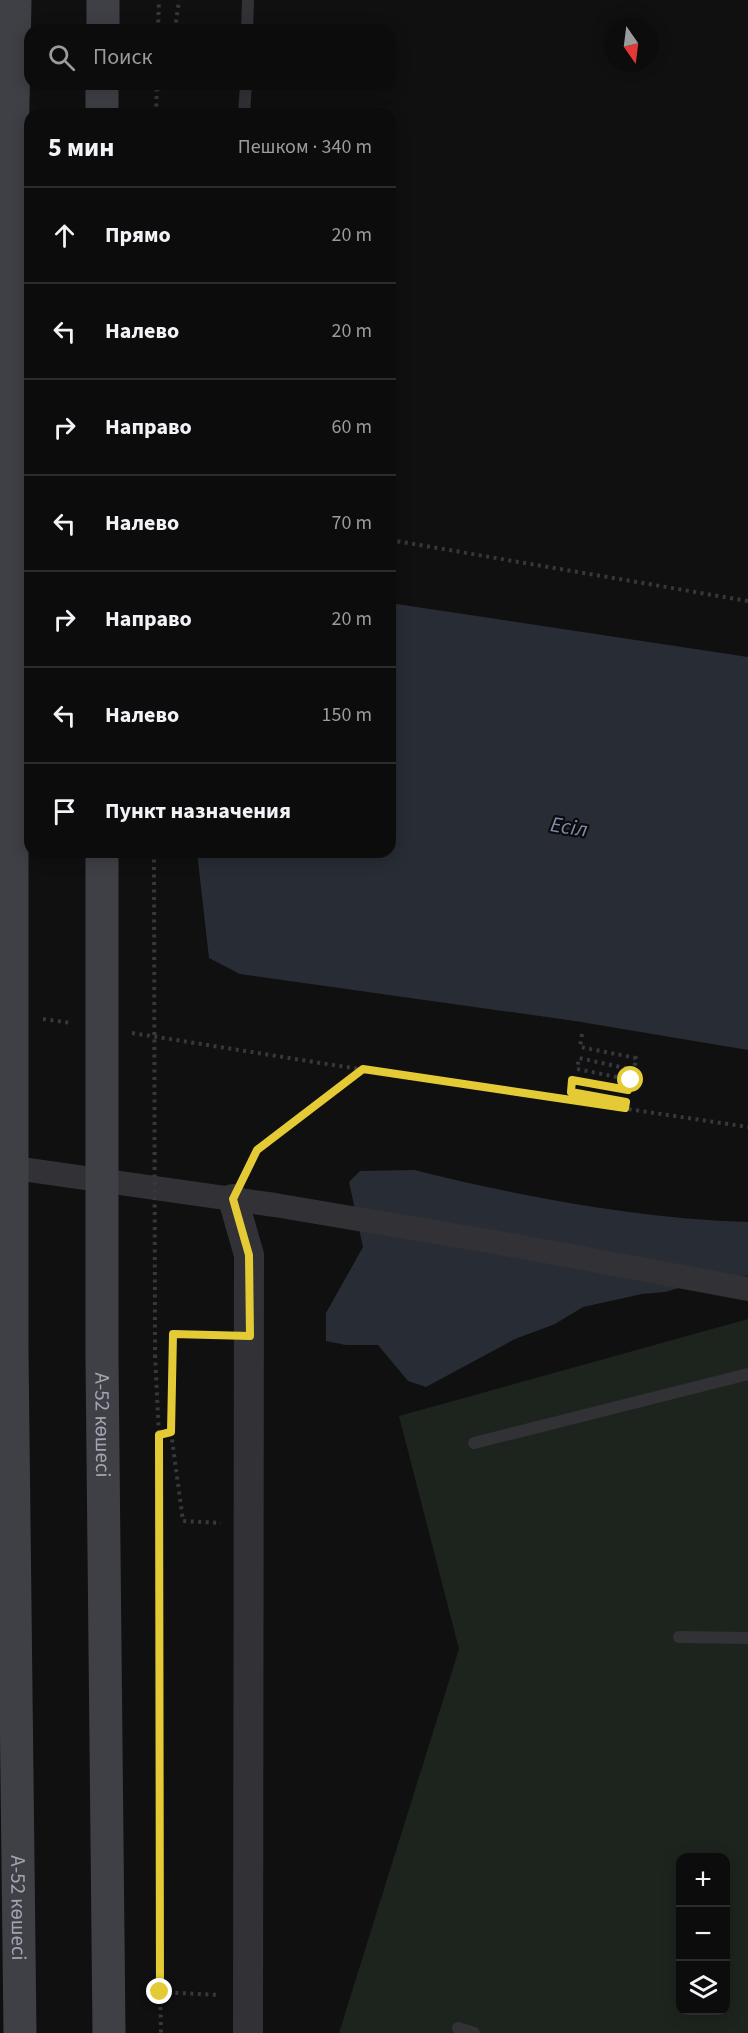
<!DOCTYPE html>
<html lang="ru">
<meta charset="utf-8">
<style>
body{margin:0;font-family:"Source Sans 3",sans-serif;background:#1a1a1b;color:#f1f3f6}
.controls{position:absolute;right:18px;bottom:18px;display:grid;overflow:hidden;border-radius:12px;box-shadow:0 3px 15px #0003}
.controls button{width:54px;height:54px;display:grid;place-items:center;padding:0;border:0;border-bottom:2px solid #2c2c2e;background:#0c0c0d;color:#f1f3f6;font:30px sans-serif}
.compass{position:absolute;left:604px;top:18px;width:54px;height:54px;border-radius:50%;background:#0c0c0d;box-shadow:0 3px 15px #0003;rotate:166deg}
.stop{position:absolute;width:18px;height:18px;margin:-14px;border:4px solid #e4cb35;border-radius:50%;background:#fff}
.stop.end{background:#e4cb35;border-color:#fff;box-shadow:0 2px 6px #0008}
.list{margin:0;padding:0;list-style:none}
h2{display:flex;justify-content:space-between;align-items:center;height:78px;margin:0;padding:0 24px;font-size:26px}
h2 small{font-size:20px;font-weight:400;color:#9a9b9d}
.list li{display:grid;grid-template-columns:39px 1fr auto;gap:18px;align-items:center;box-sizing:border-box;height:96px;padding:0 24px;border-top:2px solid #2c2c2e}
.list b{display:block;font-size:22px;white-space:nowrap}
.list em{font-size:20px;font-style:normal;color:#9a9b9d}
.icon{flex:none;width:33px;height:33px;fill:none;stroke:currentColor;stroke-width:2;stroke-linecap:round;stroke-linejoin:round}
.map{position:relative;flex:none;width:748px;height:2033px;overflow:hidden}
.search{position:absolute;background:#0c0c0d;box-shadow:0 3px 15px #0003;left:24px;top:24px;width:372px;height:66px;display:flex;align-items:center;gap:15px;box-sizing:border-box;padding:0 21px;border-radius:18px;color:#9a9b9d;font-size:22px}
.panel{position:absolute;background:#0c0c0d;box-shadow:0 3px 15px #0003;left:24px;top:108px;width:372px;height:750px;border-radius:18px}
.map>svg:first-child{display:block}
.green{fill:#1d241e;fill-rule:evenodd}
.water{fill:#282c34}
.lines{fill:none;stroke-linecap:round;stroke-linejoin:round}
.path{stroke:#37383d;stroke-width:4;stroke-dasharray:3 4.5;stroke-linecap:butt}
.service{stroke:#313136;stroke-width:12}
.minor{stroke:#313136;stroke-width:24}
.tertiary{stroke:#313136;stroke-width:30}
.secondary{stroke:#3f4046;stroke-width:33}
.path-bridge{stroke:#37383d;stroke-width:4;stroke-dasharray:3 4.5;stroke-linecap:butt}
.route{stroke:#e4cb35;stroke-width:8}
.labels{text-anchor:middle;dominant-baseline:central;stroke-width:4.5;stroke-linejoin:round;paint-order:stroke}
.street-label{font-size:21px;fill:#a2a4b1;stroke:#0b0b0c}
.water-label{font-size:22px;font-style:italic;fill:#7b8bab;stroke:#0b0b0c}
</style>
<div class="map">
<svg width="748" height="2033" viewBox="0 0 748 2033">
<rect width="100%" height="100%" fill="#101011"/>
<path class="green" d="M748,1319V2033H339L459,1649L399,1416ZM680,1858H726V2010H680Z"/>
<g class="water">
<polygon points="390,603 748,657 748,1050 575,1021 240,974 209,958 197,852 390,852"/>
<path d="M414,1170C523,1197 635,1218 748,1222V1276L726,1275L665,1292L642,1294L583,1307L555,1324L515,1339L426,1387L408,1381L378,1345H346L326,1341V1313L363,1247L349,1182L360,1171Z"/>
</g>
<g class="lines">
<g class="path">
<polyline points="158,30 159,0"/>
<polyline points="175,30 179,0"/>
<polyline points="157,89 167,87 168,84"/>
<polyline points="156,114 157,84"/>
<polyline points="390,540 748,601"/>
<polyline points="43,1019 71,1023"/>
<polyline points="132,1033 333,1065 748,1127"/>
<polyline points="582,1034 580,1047 636,1058 634,1070 579,1058 577,1069 631,1080 628,1091 572,1080 571,1092 626,1102 625,1108"/>
<polyline points="246,1172 257,1150 363,1070"/>
<polyline points="155,1355 159,1435 160,1992 220,1995"/>
<polyline points="171,1432 183,1521 221,1523"/>
<polyline points="159,1435 171,1432 173,1334 219,1335"/>
<polyline points="160,1992 161,2033"/>
</g>
<g class="service">
<polyline points="247,30 248,0"/>
<polyline points="244,114 246,84"/>
<polyline points="474,1443 748,1374"/>
<polyline points="679,1637 748,1638"/>
<polyline points="458,2028 474,2033"/>
</g>
<polyline class="minor" points="0,1166 275,1205 517,1246 748,1289"/>
<polyline class="tertiary" points="233,1199 249,1255 248,2033"/>
<g class="secondary">
<path id="s1" d="M15,0L12,152V1351L20,2033"/>
<polyline points="103,30 103,0"/>
<polyline points="102,114 102,84"/>
<path id="s2" d="M102,852V1358L109,2033"/>
</g>
<polyline class="path-bridge" points="154,852 155,1355"/>
</g>
<g class="lines">
<polyline class="route" points="160,1992 159,1435 171,1432 173,1334 250,1336 249,1255 233,1199 257,1150 363,1069 625,1108 626,1102 571,1092 572,1080 628,1090 631,1080"/>
</g>
<g class="labels">
<g class="street-label">
<text stroke="none"><textPath href="#s2" startOffset="573">А-52 көшесі</textPath></text>
<text stroke="none"><textPath href="#s1" startOffset="1908">А-52 көшесі</textPath></text>
</g>
<g class="water-label">
<text transform="translate(569 827) rotate(9)">Есіл</text>
</g>
</g>
</svg>
<div class="controls">
<button>+</button>
<button>−</button>
<button><svg class="icon" aria-label="layers" viewBox="0 0 24 24"><path d="M12 4l9 5-9 5-9-5zM3 14l9 5 9-5"/></svg></button>
</div>
<svg class="compass" viewBox="-18 -18 36 36"><path d="M0-13l5 13h-10z" fill="#e53935"/><path d="M0 13l5-13h-10z" fill="#9a9b9d"/></svg>
<div class="stop" style="left:631px;top:1080px"></div>
<div class="stop end" style="left:160px;top:1992px"></div>
<div class="search"><svg class="icon" aria-label="search" viewBox="0 0 24 24"><circle cx="10" cy="10" r="6"/><path d="M15 15l6 6"/></svg>Поиск</div>
<section class="panel">
<h2>5 мин<small>Пешком · 340 m</small></h2>
<ul class="list">
<li><svg class="icon" aria-label="ahead" viewBox="0 0 24 24"><path d="M12 20V5M6 11l6-6 6 6"/></svg><div><b>Прямо</b></div><em>20 m</em></li>
<li><svg class="icon" aria-label="left" viewBox="0 0 24 24"><path d="M17 20v-9H6M10 6l-5 5 5 5"/></svg><div><b>Налево</b></div><em>20 m</em></li>
<li><svg class="icon" aria-label="right" viewBox="0 0 24 24"><path d="M7 20v-9h11M14 6l5 5-5 5"/></svg><div><b>Направо</b></div><em>60 m</em></li>
<li><svg class="icon" aria-label="left" viewBox="0 0 24 24"><path d="M17 20v-9H6M10 6l-5 5 5 5"/></svg><div><b>Налево</b></div><em>70 m</em></li>
<li><svg class="icon" aria-label="right" viewBox="0 0 24 24"><path d="M7 20v-9h11M14 6l5 5-5 5"/></svg><div><b>Направо</b></div><em>20 m</em></li>
<li><svg class="icon" aria-label="left" viewBox="0 0 24 24"><path d="M17 20v-9H6M10 6l-5 5 5 5"/></svg><div><b>Налево</b></div><em>150 m</em></li>
<li><svg class="icon" aria-label="arrive" viewBox="0 0 24 24"><path d="M6 21V4h12l-3 4 3 4H6"/></svg><div><b>Пункт назначения</b></div></li>
</ul>
</section>
</div>
